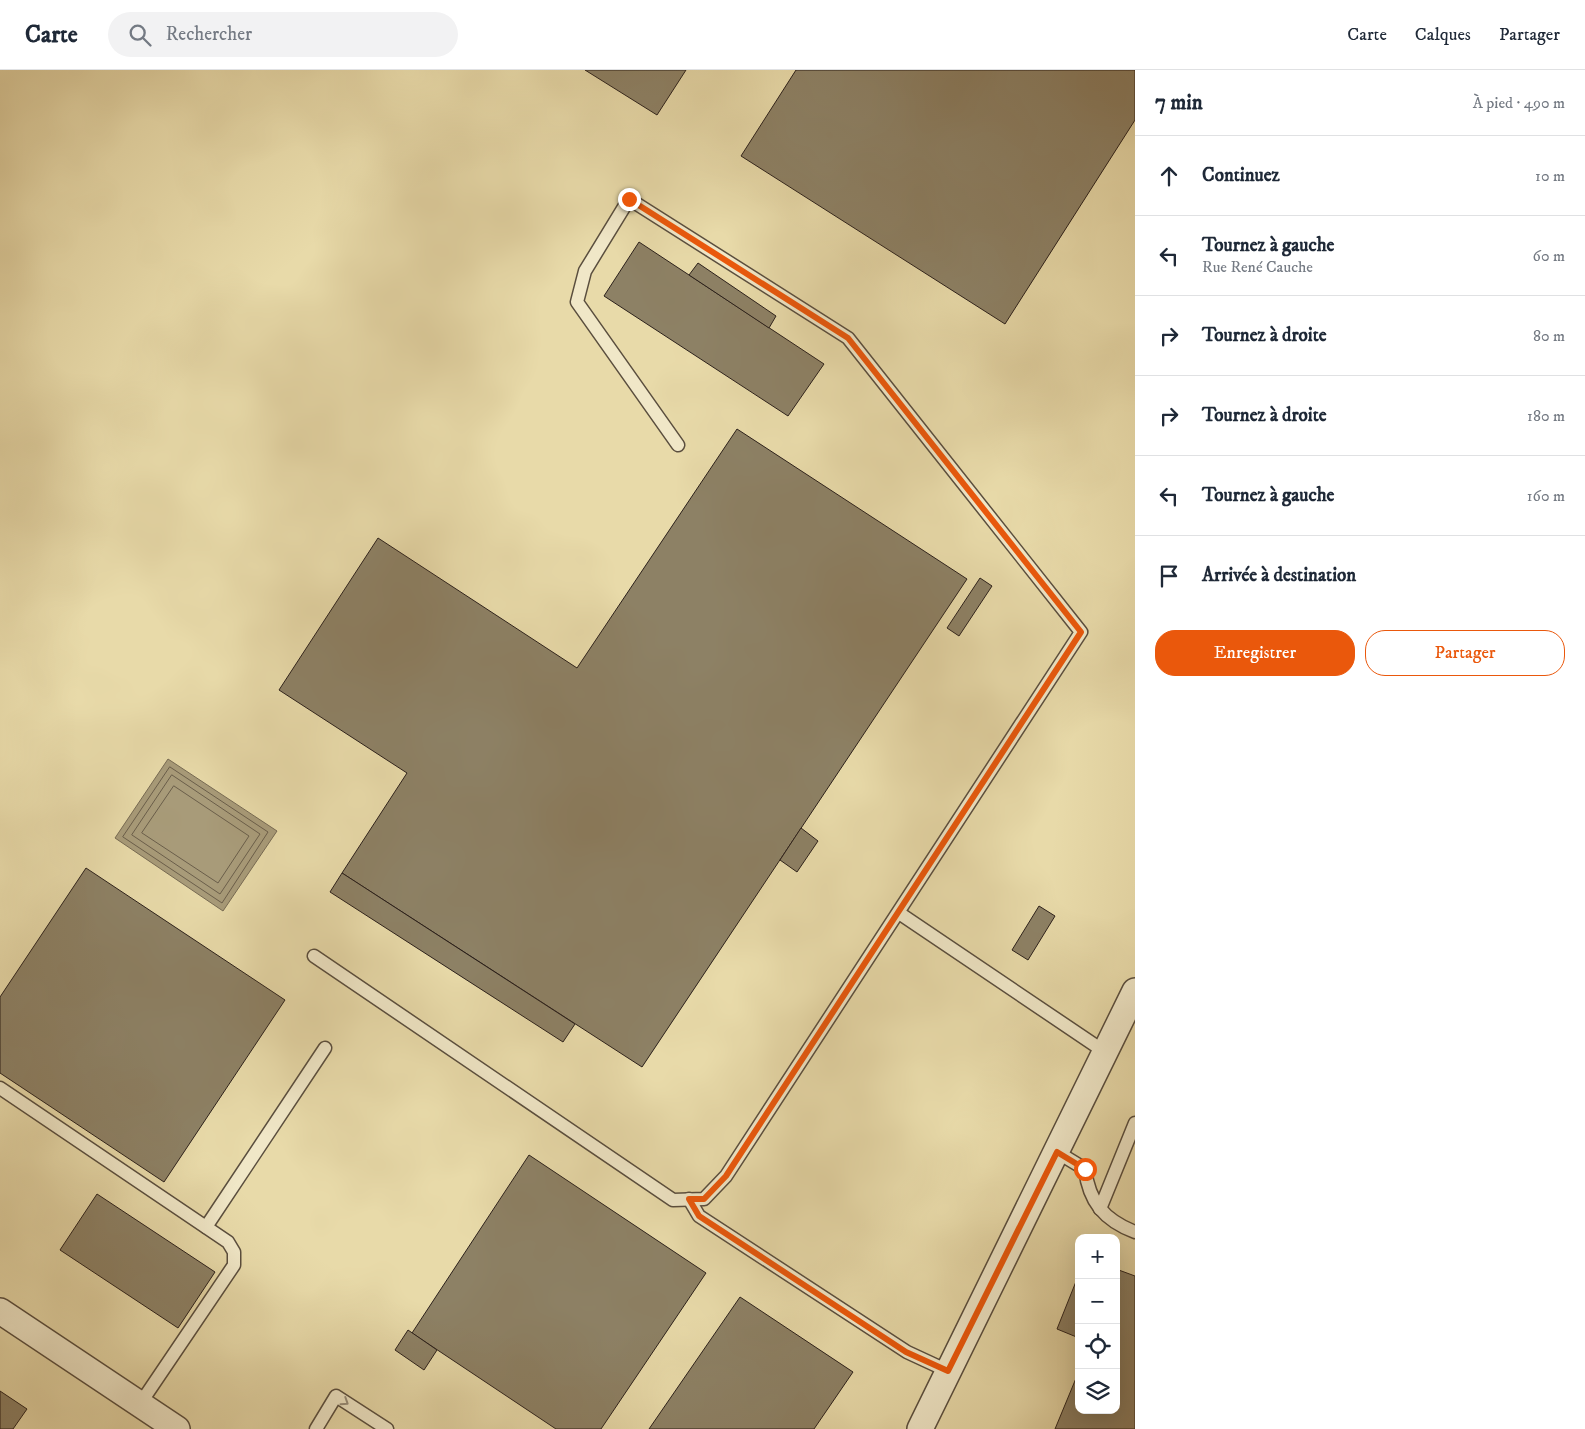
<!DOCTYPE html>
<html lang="fr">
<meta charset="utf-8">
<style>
body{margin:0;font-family:"IM FELL DW Pica",serif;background:#f2f2f3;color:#1f2937}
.controls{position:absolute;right:15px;bottom:15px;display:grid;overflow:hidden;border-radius:10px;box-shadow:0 5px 20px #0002}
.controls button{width:45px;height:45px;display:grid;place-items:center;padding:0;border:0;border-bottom:1px solid #e0e1e3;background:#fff;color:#1f2937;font:25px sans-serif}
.stop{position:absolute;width:15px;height:15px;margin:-11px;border:4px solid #ea580c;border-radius:50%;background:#fff}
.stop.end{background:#ea580c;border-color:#fff;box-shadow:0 1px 5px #0008}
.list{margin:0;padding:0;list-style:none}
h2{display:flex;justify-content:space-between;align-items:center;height:65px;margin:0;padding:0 20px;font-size:21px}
h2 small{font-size:16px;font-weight:400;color:#747a83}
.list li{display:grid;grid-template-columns:32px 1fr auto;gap:15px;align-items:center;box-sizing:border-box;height:80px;padding:0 20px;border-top:1px solid #e0e1e3}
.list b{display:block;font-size:19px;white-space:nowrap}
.list p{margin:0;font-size:16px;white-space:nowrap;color:#747a83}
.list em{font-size:16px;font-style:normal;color:#747a83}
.actions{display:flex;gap:10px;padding:15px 20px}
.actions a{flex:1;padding:11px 0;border:1px solid #ea580c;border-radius:20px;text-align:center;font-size:18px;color:#ea580c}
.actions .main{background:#ea580c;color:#fff}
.icon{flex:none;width:28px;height:28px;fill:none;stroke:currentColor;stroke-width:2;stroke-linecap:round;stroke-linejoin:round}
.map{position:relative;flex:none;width:1135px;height:1359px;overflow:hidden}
header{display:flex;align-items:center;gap:30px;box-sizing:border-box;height:70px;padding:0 25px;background:#fff;border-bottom:1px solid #e0e1e3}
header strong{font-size:24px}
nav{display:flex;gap:28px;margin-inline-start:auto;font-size:18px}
.search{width:350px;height:45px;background:#f2f2f3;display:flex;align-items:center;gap:12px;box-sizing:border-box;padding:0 18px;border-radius:28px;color:#747a83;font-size:19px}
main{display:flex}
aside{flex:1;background:#fff}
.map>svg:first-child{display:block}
.water{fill:#a89b79;stroke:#766a53}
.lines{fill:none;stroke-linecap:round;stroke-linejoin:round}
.shore{stroke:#6a5e4a;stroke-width:1}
.building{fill:#8d8165;stroke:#2b201b}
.lane-casing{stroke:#5a4e3e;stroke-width:15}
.street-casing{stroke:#5a4e3e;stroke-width:28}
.lane{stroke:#f0e7c7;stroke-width:12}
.street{stroke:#f0e7c7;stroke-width:25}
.oneway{stroke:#978d7a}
.route{stroke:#ea580c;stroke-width:6}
</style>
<header>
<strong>Carte</strong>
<div class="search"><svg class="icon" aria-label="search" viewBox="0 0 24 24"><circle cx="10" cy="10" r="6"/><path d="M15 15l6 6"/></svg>Rechercher</div>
<nav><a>Carte</a><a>Calques</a><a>Partager</a></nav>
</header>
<main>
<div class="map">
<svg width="1135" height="1359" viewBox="0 0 1135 1359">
<rect width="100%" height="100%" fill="#e8daa9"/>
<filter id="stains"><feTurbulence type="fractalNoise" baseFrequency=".004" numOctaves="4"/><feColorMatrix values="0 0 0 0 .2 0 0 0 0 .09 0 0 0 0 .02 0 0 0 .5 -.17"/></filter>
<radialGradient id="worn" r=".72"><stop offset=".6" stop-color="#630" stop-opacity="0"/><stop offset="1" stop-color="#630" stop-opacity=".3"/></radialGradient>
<polygon class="water" points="168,689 277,761 223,841 115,768"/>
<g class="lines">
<g class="shore">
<polygon points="170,697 268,762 222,833 123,767"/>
<polygon points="172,705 260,764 220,824 132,765"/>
<polygon points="174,716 249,766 218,813 142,763"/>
</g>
</g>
<g class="building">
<polygon points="585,0 686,0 657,45"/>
<polygon points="796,0 1135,0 1135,50 1005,254 741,86"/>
<polygon points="639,172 824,294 788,346 604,226"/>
<polygon points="698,193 776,246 769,258 689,205"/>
<polygon points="737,359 967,509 642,997 342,803 407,703 279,620 378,468 577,598"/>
<polygon points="980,508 992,516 959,566 947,558"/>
<polygon points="801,758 818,771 797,802 780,790"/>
<polygon points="86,798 285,930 164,1112 0,1003 0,927"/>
<polygon points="342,803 575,954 563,972 330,822"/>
<polygon points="1039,836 1055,846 1028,890 1012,880"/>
<polygon points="529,1085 706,1203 601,1359 556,1359 412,1263"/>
<polygon points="97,1124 215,1202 178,1258 60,1180"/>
<polygon points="1116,1199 1135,1206 1135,1359 1055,1359 1079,1301 1079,1340 1116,1340"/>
<polygon points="1079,1204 1079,1268 1057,1259"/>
<polygon points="740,1227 853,1302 814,1359 649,1359"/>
<polygon points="408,1260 437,1280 424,1300 395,1280"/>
<polygon points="0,1321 27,1339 13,1359 0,1359"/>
</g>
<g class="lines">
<defs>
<g id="lane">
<polyline points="899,843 1105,982"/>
<polyline points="314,886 673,1130 704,1129 726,1106 1081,562 848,268 629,129 585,201 577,232 678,375"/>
<polyline points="0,1018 228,1172 234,1182 234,1195 140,1334"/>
<path d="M1057,1082L1085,1099C1089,1132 1104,1150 1135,1162"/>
<polyline points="689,1129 699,1146 907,1282 948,1301"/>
<polyline points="1100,1139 1135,1053"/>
<polyline points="206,1157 325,978"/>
<polyline points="316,1359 336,1326 387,1359"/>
</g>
<g id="street">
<polyline points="0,1241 177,1359"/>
<polyline points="920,1359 1135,921"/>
</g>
</defs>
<use href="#lane" class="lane-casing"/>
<use href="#street" class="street-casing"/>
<use href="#lane" class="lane"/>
<use href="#street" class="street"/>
</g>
<defs><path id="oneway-chevron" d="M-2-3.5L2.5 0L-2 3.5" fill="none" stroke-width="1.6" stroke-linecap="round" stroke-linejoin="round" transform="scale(1.25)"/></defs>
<use class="oneway" href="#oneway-chevron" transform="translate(345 1332) rotate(33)"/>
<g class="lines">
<polyline class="route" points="629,129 848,268 1081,562 726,1106 704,1129 689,1129 699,1146 906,1282 948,1301 1057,1082 1085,1099"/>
</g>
<rect width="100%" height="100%" filter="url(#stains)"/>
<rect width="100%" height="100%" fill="url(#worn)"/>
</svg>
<div class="controls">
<button>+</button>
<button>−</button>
<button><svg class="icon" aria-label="locate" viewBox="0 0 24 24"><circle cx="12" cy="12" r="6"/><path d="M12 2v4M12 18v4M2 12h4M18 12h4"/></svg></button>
<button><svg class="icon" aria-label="layers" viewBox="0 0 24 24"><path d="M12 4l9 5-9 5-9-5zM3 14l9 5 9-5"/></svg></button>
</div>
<div class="stop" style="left:1085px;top:1099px"></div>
<div class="stop end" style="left:629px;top:129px"></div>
</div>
<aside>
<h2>7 min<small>À pied · 490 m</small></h2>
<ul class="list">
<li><svg class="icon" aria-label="ahead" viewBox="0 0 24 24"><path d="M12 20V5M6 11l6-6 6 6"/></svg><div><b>Continuez</b></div><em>10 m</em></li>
<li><svg class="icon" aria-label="left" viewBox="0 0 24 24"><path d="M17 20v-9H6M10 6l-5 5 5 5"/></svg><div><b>Tournez à gauche</b><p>Rue René Cauche</p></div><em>60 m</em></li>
<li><svg class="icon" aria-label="right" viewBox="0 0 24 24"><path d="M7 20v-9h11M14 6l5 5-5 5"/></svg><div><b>Tournez à droite</b></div><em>80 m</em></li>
<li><svg class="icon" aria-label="right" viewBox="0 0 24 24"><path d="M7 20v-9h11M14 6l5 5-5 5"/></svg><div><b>Tournez à droite</b></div><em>180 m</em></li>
<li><svg class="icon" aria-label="left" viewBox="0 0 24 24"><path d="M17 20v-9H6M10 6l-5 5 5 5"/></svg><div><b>Tournez à gauche</b></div><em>160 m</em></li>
<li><svg class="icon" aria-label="arrive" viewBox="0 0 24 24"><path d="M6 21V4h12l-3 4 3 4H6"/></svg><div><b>Arrivée à destination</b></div></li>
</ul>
<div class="actions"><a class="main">Enregistrer</a><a>Partager</a></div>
</aside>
</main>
